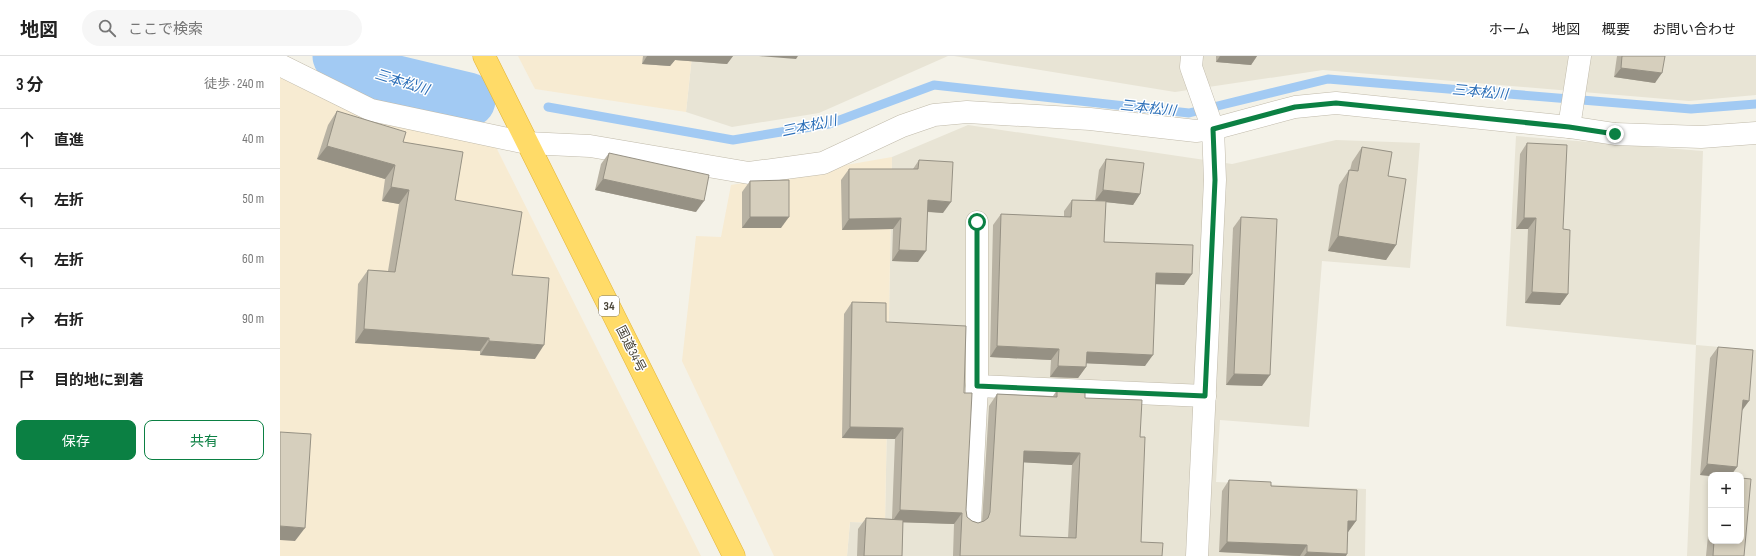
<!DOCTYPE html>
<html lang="ja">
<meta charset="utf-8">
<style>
body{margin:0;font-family:"Sofia Sans Condensed","Noto Sans JP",sans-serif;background:#f6f6f6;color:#222}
.controls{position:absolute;right:12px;bottom:12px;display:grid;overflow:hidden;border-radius:8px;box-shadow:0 2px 6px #0003}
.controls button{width:36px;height:36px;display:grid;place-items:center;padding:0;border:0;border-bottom:1px solid #e0e0e0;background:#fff;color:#222;font:20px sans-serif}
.stop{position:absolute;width:12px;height:12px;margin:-9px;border:3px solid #0b8043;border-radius:50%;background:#fff}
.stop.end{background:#0b8043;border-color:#fff;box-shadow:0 1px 4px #0008}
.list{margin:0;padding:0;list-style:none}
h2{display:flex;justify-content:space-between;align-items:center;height:52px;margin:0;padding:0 16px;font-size:17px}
h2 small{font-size:13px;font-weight:400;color:#767676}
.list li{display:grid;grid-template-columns:26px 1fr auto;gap:12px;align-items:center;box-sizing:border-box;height:60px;padding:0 16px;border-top:1px solid #e0e0e0}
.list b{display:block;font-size:15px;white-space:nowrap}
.list em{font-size:13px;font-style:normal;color:#767676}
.actions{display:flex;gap:8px;padding:12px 16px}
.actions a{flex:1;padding:9px 0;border:1px solid #0b8043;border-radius:8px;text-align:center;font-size:14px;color:#0b8043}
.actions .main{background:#0b8043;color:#fff}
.icon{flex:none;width:22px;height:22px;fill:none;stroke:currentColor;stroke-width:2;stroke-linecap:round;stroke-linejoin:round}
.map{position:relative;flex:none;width:1476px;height:500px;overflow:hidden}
header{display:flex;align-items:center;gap:24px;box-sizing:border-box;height:56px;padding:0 20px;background:#fff;border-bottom:1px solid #e0e0e0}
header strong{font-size:19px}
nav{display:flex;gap:22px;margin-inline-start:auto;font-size:14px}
.search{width:280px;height:36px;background:#f6f6f6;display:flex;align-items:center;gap:10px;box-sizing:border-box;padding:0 14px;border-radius:22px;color:#767676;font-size:15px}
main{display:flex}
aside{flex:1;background:#fff}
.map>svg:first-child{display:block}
.residential{fill:#e8e4d5;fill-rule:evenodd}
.commercial{fill:#f7ebd2}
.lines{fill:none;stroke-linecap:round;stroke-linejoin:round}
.stream{stroke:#a2caf3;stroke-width:9}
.river{stroke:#a2caf3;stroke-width:55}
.street-casing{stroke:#c0baaa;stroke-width:23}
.highway-casing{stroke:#e2b333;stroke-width:23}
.street{stroke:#fff;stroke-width:22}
.highway{stroke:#ffdb68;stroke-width:22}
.wall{fill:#b8b2a3;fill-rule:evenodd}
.shaded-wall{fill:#969184}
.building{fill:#d6cfbd;stroke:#969184;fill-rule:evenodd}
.route{stroke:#0b8043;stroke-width:5}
.labels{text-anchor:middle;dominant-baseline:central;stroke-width:3;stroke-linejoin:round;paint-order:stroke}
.shield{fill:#fff;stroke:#7f7b72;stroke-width:1}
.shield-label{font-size:12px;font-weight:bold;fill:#484336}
.street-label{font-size:13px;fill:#484336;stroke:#fff}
.water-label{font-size:14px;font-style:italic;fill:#2b6fb8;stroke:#fff}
</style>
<header>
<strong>地図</strong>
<div class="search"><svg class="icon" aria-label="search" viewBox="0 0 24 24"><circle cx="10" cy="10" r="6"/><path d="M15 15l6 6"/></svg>ここで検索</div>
<nav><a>ホーム</a><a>地図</a><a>概要</a><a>お問い合わせ</a></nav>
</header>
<main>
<aside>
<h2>3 分<small>徒歩 · 240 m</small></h2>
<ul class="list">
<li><svg class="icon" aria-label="ahead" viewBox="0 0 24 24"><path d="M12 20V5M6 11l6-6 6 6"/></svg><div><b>直進</b></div><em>40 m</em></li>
<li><svg class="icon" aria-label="left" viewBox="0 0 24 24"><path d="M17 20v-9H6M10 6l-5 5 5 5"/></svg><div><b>左折</b></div><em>50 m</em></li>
<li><svg class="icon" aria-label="left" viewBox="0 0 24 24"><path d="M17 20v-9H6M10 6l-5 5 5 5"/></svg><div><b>左折</b></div><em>60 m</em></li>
<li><svg class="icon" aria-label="right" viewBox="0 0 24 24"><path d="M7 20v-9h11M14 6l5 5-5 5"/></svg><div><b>右折</b></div><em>90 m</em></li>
<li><svg class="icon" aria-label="arrive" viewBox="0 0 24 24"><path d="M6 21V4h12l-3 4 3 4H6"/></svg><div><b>目的地に到着</b></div></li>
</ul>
<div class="actions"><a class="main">保存</a><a>共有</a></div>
</aside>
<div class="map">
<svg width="1476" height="500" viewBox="0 0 1476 500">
<rect width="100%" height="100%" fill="#f4f2e8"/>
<g class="residential">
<polygon points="412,0 668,0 539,57 452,71 406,56"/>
<polygon points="674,0 1476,0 1476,39 1409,45 1043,14 895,36"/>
<polygon points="688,69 952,108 1056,84 1140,87 1130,212 1042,205 1029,371 940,364 936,426 1086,433 1085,500 567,500 570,466 605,467 612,101"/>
<path d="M1236,80L1423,95L1416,289L1476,294V500H1407L1416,289L1226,270ZM1431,419H1461V485H1431Z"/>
</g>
<g class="commercial">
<polygon points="238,0 412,0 406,56 255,33"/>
<polygon points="0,9 91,54 210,79 421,500 0,500"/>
<polygon points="612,101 605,467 570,466 567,500 494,500 402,305 416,180 441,181 451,129"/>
</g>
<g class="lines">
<polyline class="stream" points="268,51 453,84 549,68 654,29 909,57 1048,23 1411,53 1476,48"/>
<polyline class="river" points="60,0 100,23 188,44"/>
<defs>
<g id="street">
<polyline points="912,0 911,11 933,73 935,124 917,500"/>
<polyline points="0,9 91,54 247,87 310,90 469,117 543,107 622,70 654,59 687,56 810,63 916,75 933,73 1015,51 1056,47 1289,71 1335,78 1421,81 1476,77"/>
<polyline points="1289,71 1300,0"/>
<polyline points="697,330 925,340"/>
<polyline points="690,466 697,330 697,166"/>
</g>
<polyline id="highway" points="204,0 454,500"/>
</defs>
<use href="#street" class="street-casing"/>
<use href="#highway" class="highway-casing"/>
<use href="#street" class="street"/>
<use href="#highway" class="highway"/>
</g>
<g class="wall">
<polygon points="363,0 453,0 447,8 395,4 390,10 362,8"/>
<polygon points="936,0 977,0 971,9 936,6"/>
<polygon points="1337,0 1385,0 1375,27 1334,21"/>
<polygon points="57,55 123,86 175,144 232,219 255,303 200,299 200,295 75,287 78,228 88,214 108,215 119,148 102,145 105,123 37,103 48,69"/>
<polygon points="1247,87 1283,173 1288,238 1280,249 1245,247 1248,173 1236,173 1240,98"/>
<polygon points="1082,91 1108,120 1116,189 1106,204 1048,195 1059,129 1069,114 1070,114 1072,106"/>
<polygon points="329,97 416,156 315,134 321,108"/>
<polygon points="826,103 860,138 853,149 826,146 824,186 912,218 904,229 876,228 865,310 806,307 806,311 798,322 770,321 771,304 710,301 713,169 721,158 784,161 784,155 792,144 815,145 819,114"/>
<polygon points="639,104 663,157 647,156 638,206 612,205 613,173 562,174 561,124 569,113 633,113"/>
<polygon points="470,125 501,172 462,172 462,136"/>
<polygon points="961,161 982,330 946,329 953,172"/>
<path d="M572,246L606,266L684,337L686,454L687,461L692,465L698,467L702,466L709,350L717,338L773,340L777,334L805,342L860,381L861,486L882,500H673L674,468L623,466L622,500H577L578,473L586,462L612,463L615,383L562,382L564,258ZM744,406L792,409L788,482L740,480Z"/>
<polygon points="1438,291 1462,354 1457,411 1451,419 1431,419 1431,420 1420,419 1430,302"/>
<polygon points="949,424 991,430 1076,465 1068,476 1066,500 1013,500 939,496 942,435"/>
<polygon points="1431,449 1431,485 1461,485 1464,500 1426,500"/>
</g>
<g class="shaded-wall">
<polygon points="367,0 453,0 447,8 395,4 390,10 362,8"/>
<polygon points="479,0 518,0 516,3"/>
<polygon points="940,0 977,0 971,9 936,6"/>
<polygon points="1341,12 1382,17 1375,27 1334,21"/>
<polygon points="47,90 115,109 105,123 37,103"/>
<polygon points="323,123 424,145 416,156 315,134"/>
<polygon points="111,131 129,134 119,148 102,145"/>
<polygon points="823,134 860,138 853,149 815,145"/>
<polygon points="648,144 671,146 663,157 640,155"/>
<polygon points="470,161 509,161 501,172 462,172"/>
<polygon points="621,162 613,173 562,174 569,163"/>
<polygon points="1244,162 1256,162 1248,173 1236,173"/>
<polygon points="1058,180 1116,189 1106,204 1048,195"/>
<polygon points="619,194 646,195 638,206 612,205"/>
<polygon points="876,217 912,218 904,229 869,228"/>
<polygon points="1252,236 1288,238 1280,249 1245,247"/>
<polygon points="84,273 209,282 200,295 75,287"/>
<polygon points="209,285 264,289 255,303 200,299"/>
<polygon points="717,290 779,293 771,304 710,301"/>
<polygon points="807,296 873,299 865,310 799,307"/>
<polygon points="778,310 806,311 798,322 770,321"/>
<polygon points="954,318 990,319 982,330 946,329"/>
<polygon points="1463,344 1469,345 1461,356"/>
<polygon points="570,371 623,372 615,383 562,382"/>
<polygon points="744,395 800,397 792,409 736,406"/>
<polygon points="1427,408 1457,411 1451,419 1431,419 1431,420 1420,419"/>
<polygon points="620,454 682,457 674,468 612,466"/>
<polygon points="1068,465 1076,465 1068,476"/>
<polygon points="0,470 25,472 15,485 0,484"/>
<polygon points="947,486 1027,489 1020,500 939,496"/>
<polygon points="1027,496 1067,498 1066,500 1024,500"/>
</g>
<g class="building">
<polygon points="1342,0 1385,0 1382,17 1341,12"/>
<polygon points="57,55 126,76 123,86 183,96 175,144 242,156 232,219 269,222 264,289 209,285 209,282 84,273 88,214 115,216 129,134 111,131 115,109 47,90"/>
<polygon points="1247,87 1287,89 1283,173 1290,174 1288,238 1252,236 1256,162 1244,162"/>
<polygon points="1082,91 1112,96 1108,120 1126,123 1116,189 1058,180 1069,114 1078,115"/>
<polygon points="329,97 429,119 424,145 323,123"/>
<polygon points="826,103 864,107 860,138 823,134"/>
<polygon points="639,104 673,106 671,146 648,144 646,195 619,194 621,162 569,163 569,113 638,113"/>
<polygon points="509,124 509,161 470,161 470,125"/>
<polygon points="792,144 826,145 824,186 913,189 912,218 876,217 873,299 807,296 806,311 778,310 779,293 717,290 721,158 791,161"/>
<polygon points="961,161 997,163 990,319 954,318"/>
<path d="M572,246L606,247V266L686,270L684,337H692L686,454L687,461L692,465L698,467L704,465L708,462L710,456L717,338L777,341V334L805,335V342L862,344L860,381H865L861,486L883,487L882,500H680L682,457L620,454L623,372L570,371ZM744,395L800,397L796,482L740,480Z"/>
<polygon points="1438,291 1473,294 1469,345 1463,344 1457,411 1427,408"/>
<polygon points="0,376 31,378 25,472 0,470"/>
<polygon points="1461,422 1471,423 1464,500 1433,500 1434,485 1461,485"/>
<polygon points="949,424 991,426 991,430 1077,434 1076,465 1068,465 1067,498 1027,496 1027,489 947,486"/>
<polygon points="586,462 623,464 622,500 584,500"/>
</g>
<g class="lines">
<polyline class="route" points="697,166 697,330 925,340 935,124 933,73 1015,51 1056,47 1289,71 1335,78"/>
</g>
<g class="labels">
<rect class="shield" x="319" y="240" width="20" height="20" rx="3"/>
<g class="shield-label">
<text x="329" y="250">34</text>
</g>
<g class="street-label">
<text transform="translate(351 293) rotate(63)">国道34号</text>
</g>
<g class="water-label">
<text transform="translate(122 26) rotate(17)">三本松川</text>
<text transform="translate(1200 36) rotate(5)">三本松川</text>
<text transform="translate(868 52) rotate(6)">三本松川</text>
<text transform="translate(529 70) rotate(-12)">三本松川</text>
</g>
</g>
</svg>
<div class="controls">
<button>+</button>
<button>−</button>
</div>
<div class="stop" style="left:697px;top:166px"></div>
<div class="stop end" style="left:1335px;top:78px"></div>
</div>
</main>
